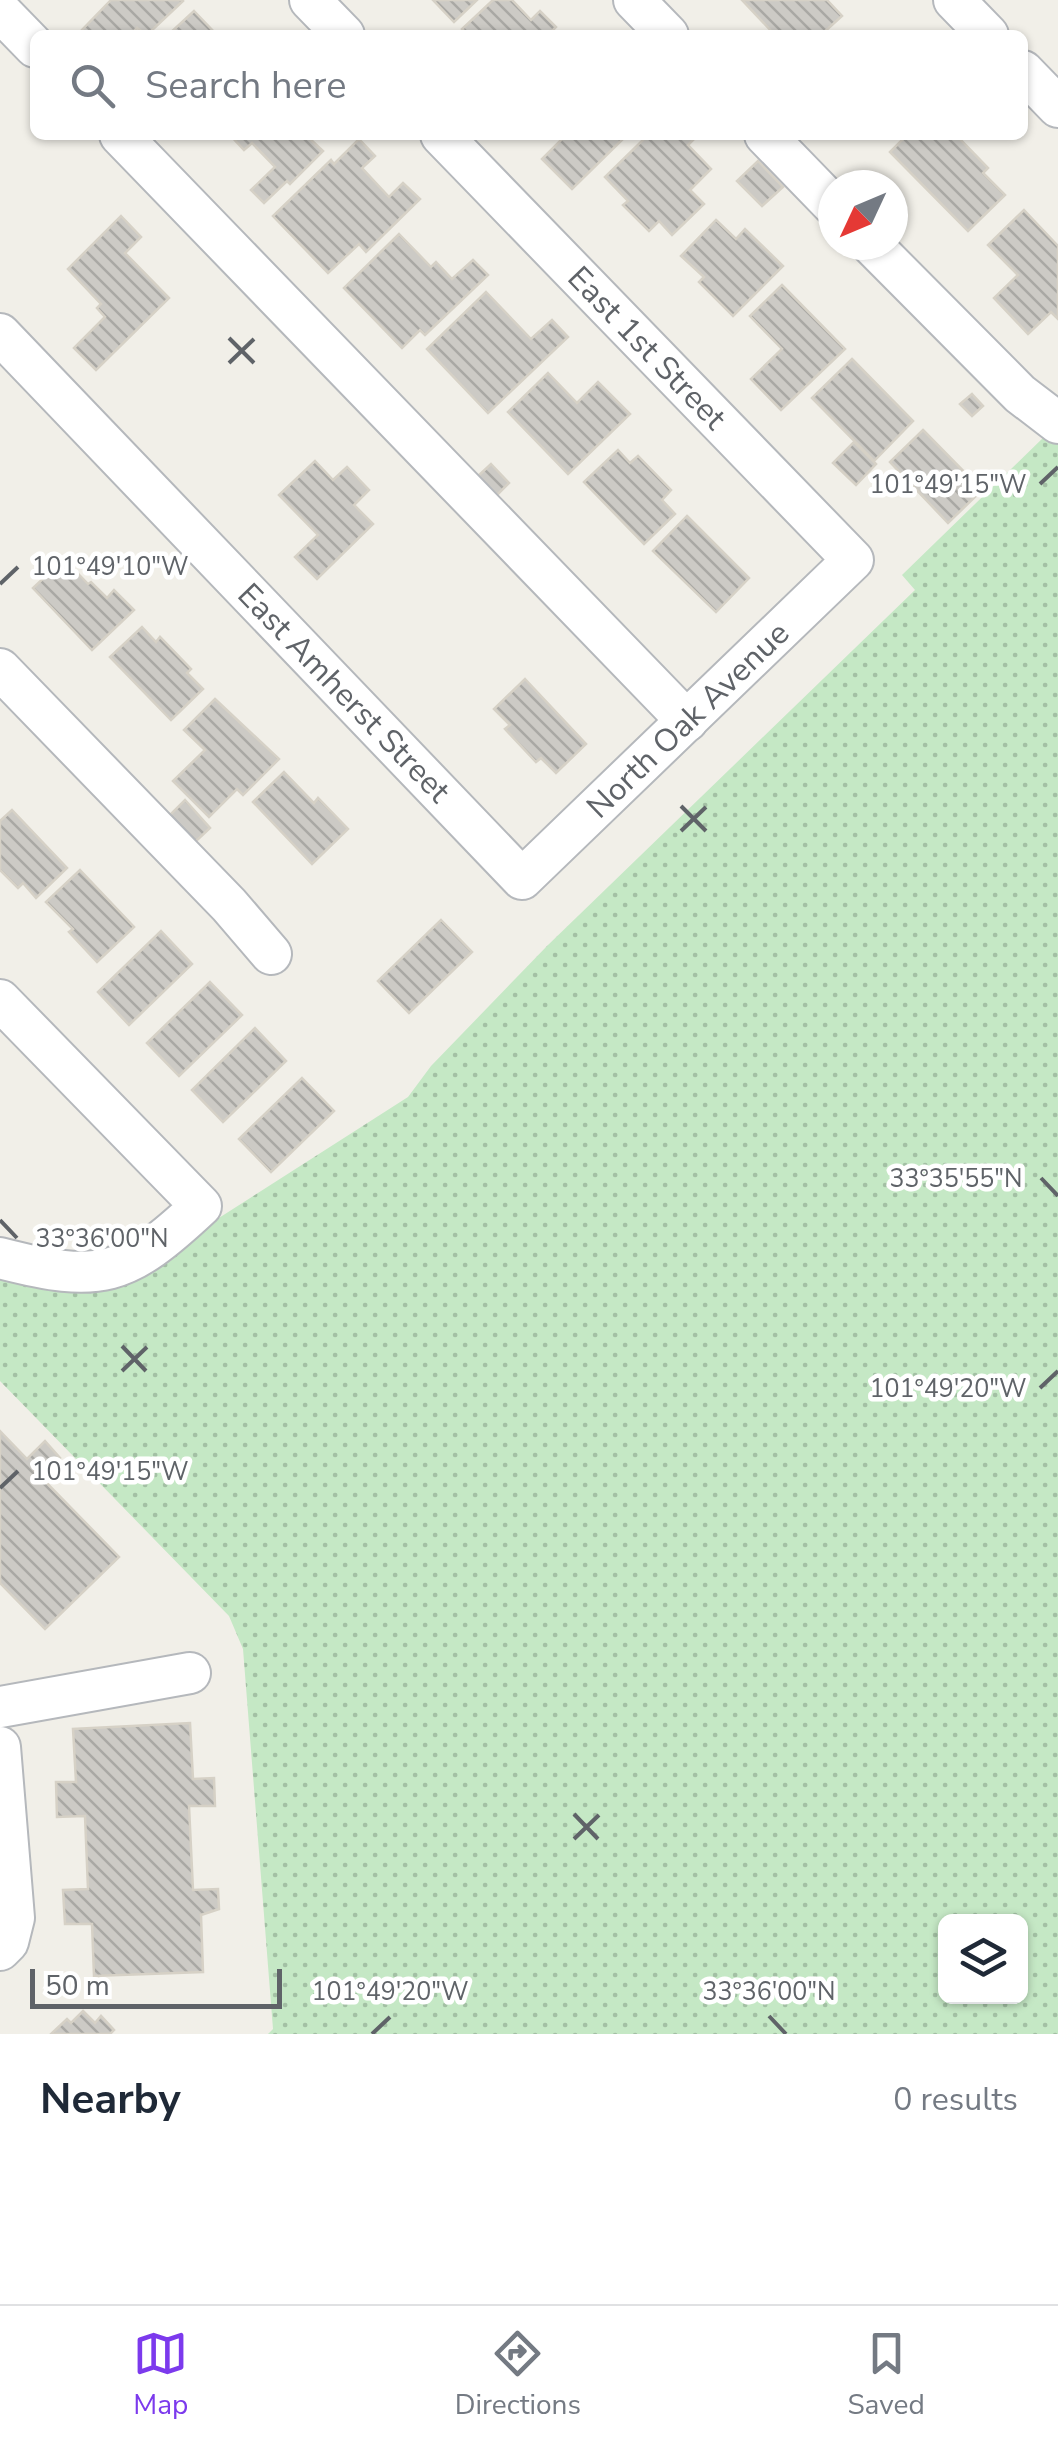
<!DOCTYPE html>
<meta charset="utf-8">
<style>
body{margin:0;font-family:"Nunito Sans",sans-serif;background:#f6f6f7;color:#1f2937}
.controls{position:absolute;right:30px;bottom:30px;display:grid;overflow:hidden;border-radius:15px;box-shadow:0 2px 8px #0004}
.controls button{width:90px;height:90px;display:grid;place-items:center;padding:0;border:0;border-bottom:2px solid #e0e1e3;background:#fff;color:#1f2937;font:50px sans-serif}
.compass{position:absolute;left:818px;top:170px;width:90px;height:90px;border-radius:50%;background:#fff;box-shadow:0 2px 8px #0004;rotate:226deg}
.scale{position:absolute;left:30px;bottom:25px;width:252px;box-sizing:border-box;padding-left:10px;border:5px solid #5f6368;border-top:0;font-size:28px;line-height:35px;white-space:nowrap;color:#5f6368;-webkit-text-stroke:8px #fff;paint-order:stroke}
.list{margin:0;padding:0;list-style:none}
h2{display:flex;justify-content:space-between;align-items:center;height:130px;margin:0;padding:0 40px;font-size:42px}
h2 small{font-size:32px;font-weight:400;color:#747a83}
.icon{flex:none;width:55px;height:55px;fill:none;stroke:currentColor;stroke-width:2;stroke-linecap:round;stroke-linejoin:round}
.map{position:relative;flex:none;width:1058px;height:2034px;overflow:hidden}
.search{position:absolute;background:#fff;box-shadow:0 2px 8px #0004;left:30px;right:30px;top:30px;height:110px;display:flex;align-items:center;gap:25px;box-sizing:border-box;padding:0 35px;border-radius:15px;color:#747a83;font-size:38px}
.sheet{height:270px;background:#fff}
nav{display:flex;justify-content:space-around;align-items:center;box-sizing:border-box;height:140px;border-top:2px solid #e0e1e3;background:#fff;font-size:28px;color:#747a83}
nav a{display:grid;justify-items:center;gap:5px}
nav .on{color:#7c3aed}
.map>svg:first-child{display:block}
.grass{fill:url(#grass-dots);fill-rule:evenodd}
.building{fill:url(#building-back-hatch);stroke:#d6d1c6;stroke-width:2.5}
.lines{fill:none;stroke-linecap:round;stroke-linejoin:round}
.minor-casing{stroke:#b5b8bc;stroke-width:44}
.minor{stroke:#fff;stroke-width:40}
.ticks{fill:none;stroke:#5f6368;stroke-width:4}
.labels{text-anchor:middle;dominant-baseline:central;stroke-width:9;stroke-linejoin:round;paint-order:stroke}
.street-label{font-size:32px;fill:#5f6368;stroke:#fff}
.ticks-label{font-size:25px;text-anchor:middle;fill:#5f6368;stroke:#fff;stroke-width:9;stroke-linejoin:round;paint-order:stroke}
</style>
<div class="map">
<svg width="1058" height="2034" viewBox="0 0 1058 2034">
<defs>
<pattern id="grass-dots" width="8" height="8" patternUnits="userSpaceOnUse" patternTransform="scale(2.5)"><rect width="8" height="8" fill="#c5e8c5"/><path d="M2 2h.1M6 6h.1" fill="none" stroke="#a3c0a4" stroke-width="1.8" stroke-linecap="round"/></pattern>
<pattern id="building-back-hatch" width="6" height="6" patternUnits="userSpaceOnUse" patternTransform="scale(2.5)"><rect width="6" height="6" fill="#cccac5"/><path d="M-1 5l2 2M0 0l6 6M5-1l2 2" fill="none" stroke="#a9a8a4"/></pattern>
</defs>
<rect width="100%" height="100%" fill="#f1efe8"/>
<path class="grass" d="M1046,435L1058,443V2034H268L273,2029L243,1649L229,1616L0,1381V1275L125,1278L408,1097L431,1066L548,945L915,590L902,575ZM946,1922H1020V1996H946Z"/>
<g class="building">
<polygon points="111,0 182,0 183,1 147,35 137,28 130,35 85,35 81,31"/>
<polygon points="433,0 477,0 454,22"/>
<polygon points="493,0 512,0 531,20 540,11 556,27 548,35 468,35 462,29"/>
<polygon points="742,0 827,0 842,16 821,35 775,35"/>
<polygon points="194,11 217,35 168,35"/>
<polygon points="230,135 312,135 309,138 323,151 290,184 287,181 264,203 251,190 275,167 252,143 244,150"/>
<polygon points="566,135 627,135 572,189 542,159"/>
<polygon points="648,135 692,135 695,138 688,145 711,169 690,190 704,204 672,235 659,221 649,231 623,205 628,201 605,177"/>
<polygon points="907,135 956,135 988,168 983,173 1005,195 968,231 890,152"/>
<polygon points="359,139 375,156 362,168 389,197 403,183 420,199 366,252 359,244 328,273 273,216 331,160 334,164"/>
<polygon points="758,161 783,187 762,206 737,181"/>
<polygon points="1024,210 1058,246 1058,319 1051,312 1028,334 994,298 1018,275 988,245"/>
<polygon points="121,216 141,237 125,253 169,298 96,370 74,348 105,317 97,308 101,304 68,269"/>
<polygon points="716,220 736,239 745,229 783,266 733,316 699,282 704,277 681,256"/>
<polygon points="399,234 431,267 436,262 452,279 473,260 488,275 425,335 420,330 402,348 344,288"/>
<polygon points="782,285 845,349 781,410 751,379 782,349 750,316"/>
<polygon points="486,292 531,339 552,320 568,337 488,413 427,349"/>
<polygon points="852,359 913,421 874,461 812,398"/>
<polygon points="548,373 577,403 598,382 630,414 568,474 508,412"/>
<polygon points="972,394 983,406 972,416 960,404"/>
<polygon points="923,430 982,490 948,523 890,462"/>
<polygon points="854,442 876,464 856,485 833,463"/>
<polygon points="618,450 630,463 638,456 671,490 662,500 675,514 644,544 584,482"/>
<polygon points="315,461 333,480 347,467 369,490 354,505 373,524 317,579 295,557 318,535 279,495"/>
<polygon points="491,464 509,483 497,495 478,476"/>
<polygon points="687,516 749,578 716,612 653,551"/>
<polygon points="64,559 88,584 91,582 107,598 114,590 134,610 92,650 33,588"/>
<polygon points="142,627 156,642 160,637 191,669 187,673 203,689 171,720 110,657"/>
<polygon points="525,679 586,744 556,773 541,758 536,762 505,729 510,725 494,709"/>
<polygon points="215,699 279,759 243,795 237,789 209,817 173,781 205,750 184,730"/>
<polygon points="284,772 314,803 318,798 348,829 312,864 253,802"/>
<polygon points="185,800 210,828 195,842 169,816"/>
<polygon points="12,810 67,868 36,898 23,883 18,888 0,870 0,821"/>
<polygon points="80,870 134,927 97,962 69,932 73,929 46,902"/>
<polygon points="441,920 472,952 409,1013 378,981"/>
<polygon points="161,931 192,964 129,1025 98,992"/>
<polygon points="210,982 242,1015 179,1076 147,1043"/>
<polygon points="255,1028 286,1061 223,1122 192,1090"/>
<polygon points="302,1078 334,1111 271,1172 239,1139"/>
<polygon points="0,1431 27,1459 45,1441 60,1458 41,1477 119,1557 45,1629 0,1583"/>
<polygon points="190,1723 193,1779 214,1778 215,1806 189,1806 193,1890 218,1889 219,1909 201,1915 203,1972 94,1976 92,1924 65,1924 63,1890 88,1889 85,1816 57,1817 56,1782 76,1782 73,1729"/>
<polygon points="83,2011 95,2023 101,2016 114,2030 110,2034 51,2034 67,2019 71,2023"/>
</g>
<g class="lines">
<defs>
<g id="minor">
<polyline points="310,0 344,35"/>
<polyline points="634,0 668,35"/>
<polyline points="954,0 988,35"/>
<polyline points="0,11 35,47"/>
<polyline points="1023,71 1058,107"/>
<polyline points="120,135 687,721"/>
<polyline points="765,135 833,205"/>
<polyline points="872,245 1020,394 1058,423"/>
<polyline points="0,334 522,879 853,560 441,135"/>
<polyline points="0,669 229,905 271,954"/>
<path d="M0,1000L201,1206C125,1277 101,1284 0,1258"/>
<polyline points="0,1707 190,1673"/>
<polyline points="0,1747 14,1918 8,1942 0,1950"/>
</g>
</defs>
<use href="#minor" class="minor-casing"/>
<use href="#minor" class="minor"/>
</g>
<path class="ticks" d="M229,338L254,363M229,363L254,339M1040,484L1058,467M0,584L18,567M681,806L706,831M681,831L706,807M1041,1178L1058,1196M0,1220L17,1238M122,1346L146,1371M122,1371L147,1347M1040,1388L1058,1371M0,1488L18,1471M574,1814L598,1839M574,1839L599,1815M769,2016L786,2034M372,2034L390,2017"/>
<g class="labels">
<g class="street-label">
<text transform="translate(647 348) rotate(46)">East 1st Street</text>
<text transform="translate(344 693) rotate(46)">East Amherst Street</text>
<text transform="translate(688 720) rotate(-44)">North Oak Avenue</text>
</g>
</g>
<g class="ticks-label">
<text x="948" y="493">101°49'15"W</text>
<text x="110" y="575">101°49'10"W</text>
<text x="956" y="1187">33°35'55"N</text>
<text x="102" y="1247">33°36'00"N</text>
<text x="948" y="1397">101°49'20"W</text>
<text x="110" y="1480">101°49'15"W</text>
<text x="769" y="2000">33°36'00"N</text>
<text x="390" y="2000">101°49'20"W</text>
</g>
</svg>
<div class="controls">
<button><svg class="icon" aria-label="layers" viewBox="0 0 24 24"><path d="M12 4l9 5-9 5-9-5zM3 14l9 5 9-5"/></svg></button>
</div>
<svg class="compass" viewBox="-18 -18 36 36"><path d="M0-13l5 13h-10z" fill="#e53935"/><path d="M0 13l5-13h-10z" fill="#747a83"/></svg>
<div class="scale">50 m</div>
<div class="search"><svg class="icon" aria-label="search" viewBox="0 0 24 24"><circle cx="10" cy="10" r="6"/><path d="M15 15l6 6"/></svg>Search here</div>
</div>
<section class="sheet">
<h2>Nearby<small>0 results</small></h2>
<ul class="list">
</ul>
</section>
<nav>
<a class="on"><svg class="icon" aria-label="map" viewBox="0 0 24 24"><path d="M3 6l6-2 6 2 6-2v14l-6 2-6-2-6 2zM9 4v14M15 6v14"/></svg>Map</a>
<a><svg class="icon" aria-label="directions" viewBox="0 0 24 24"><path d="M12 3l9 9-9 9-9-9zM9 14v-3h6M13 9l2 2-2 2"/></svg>Directions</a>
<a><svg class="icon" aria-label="saved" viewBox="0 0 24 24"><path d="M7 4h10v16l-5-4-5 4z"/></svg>Saved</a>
</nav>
